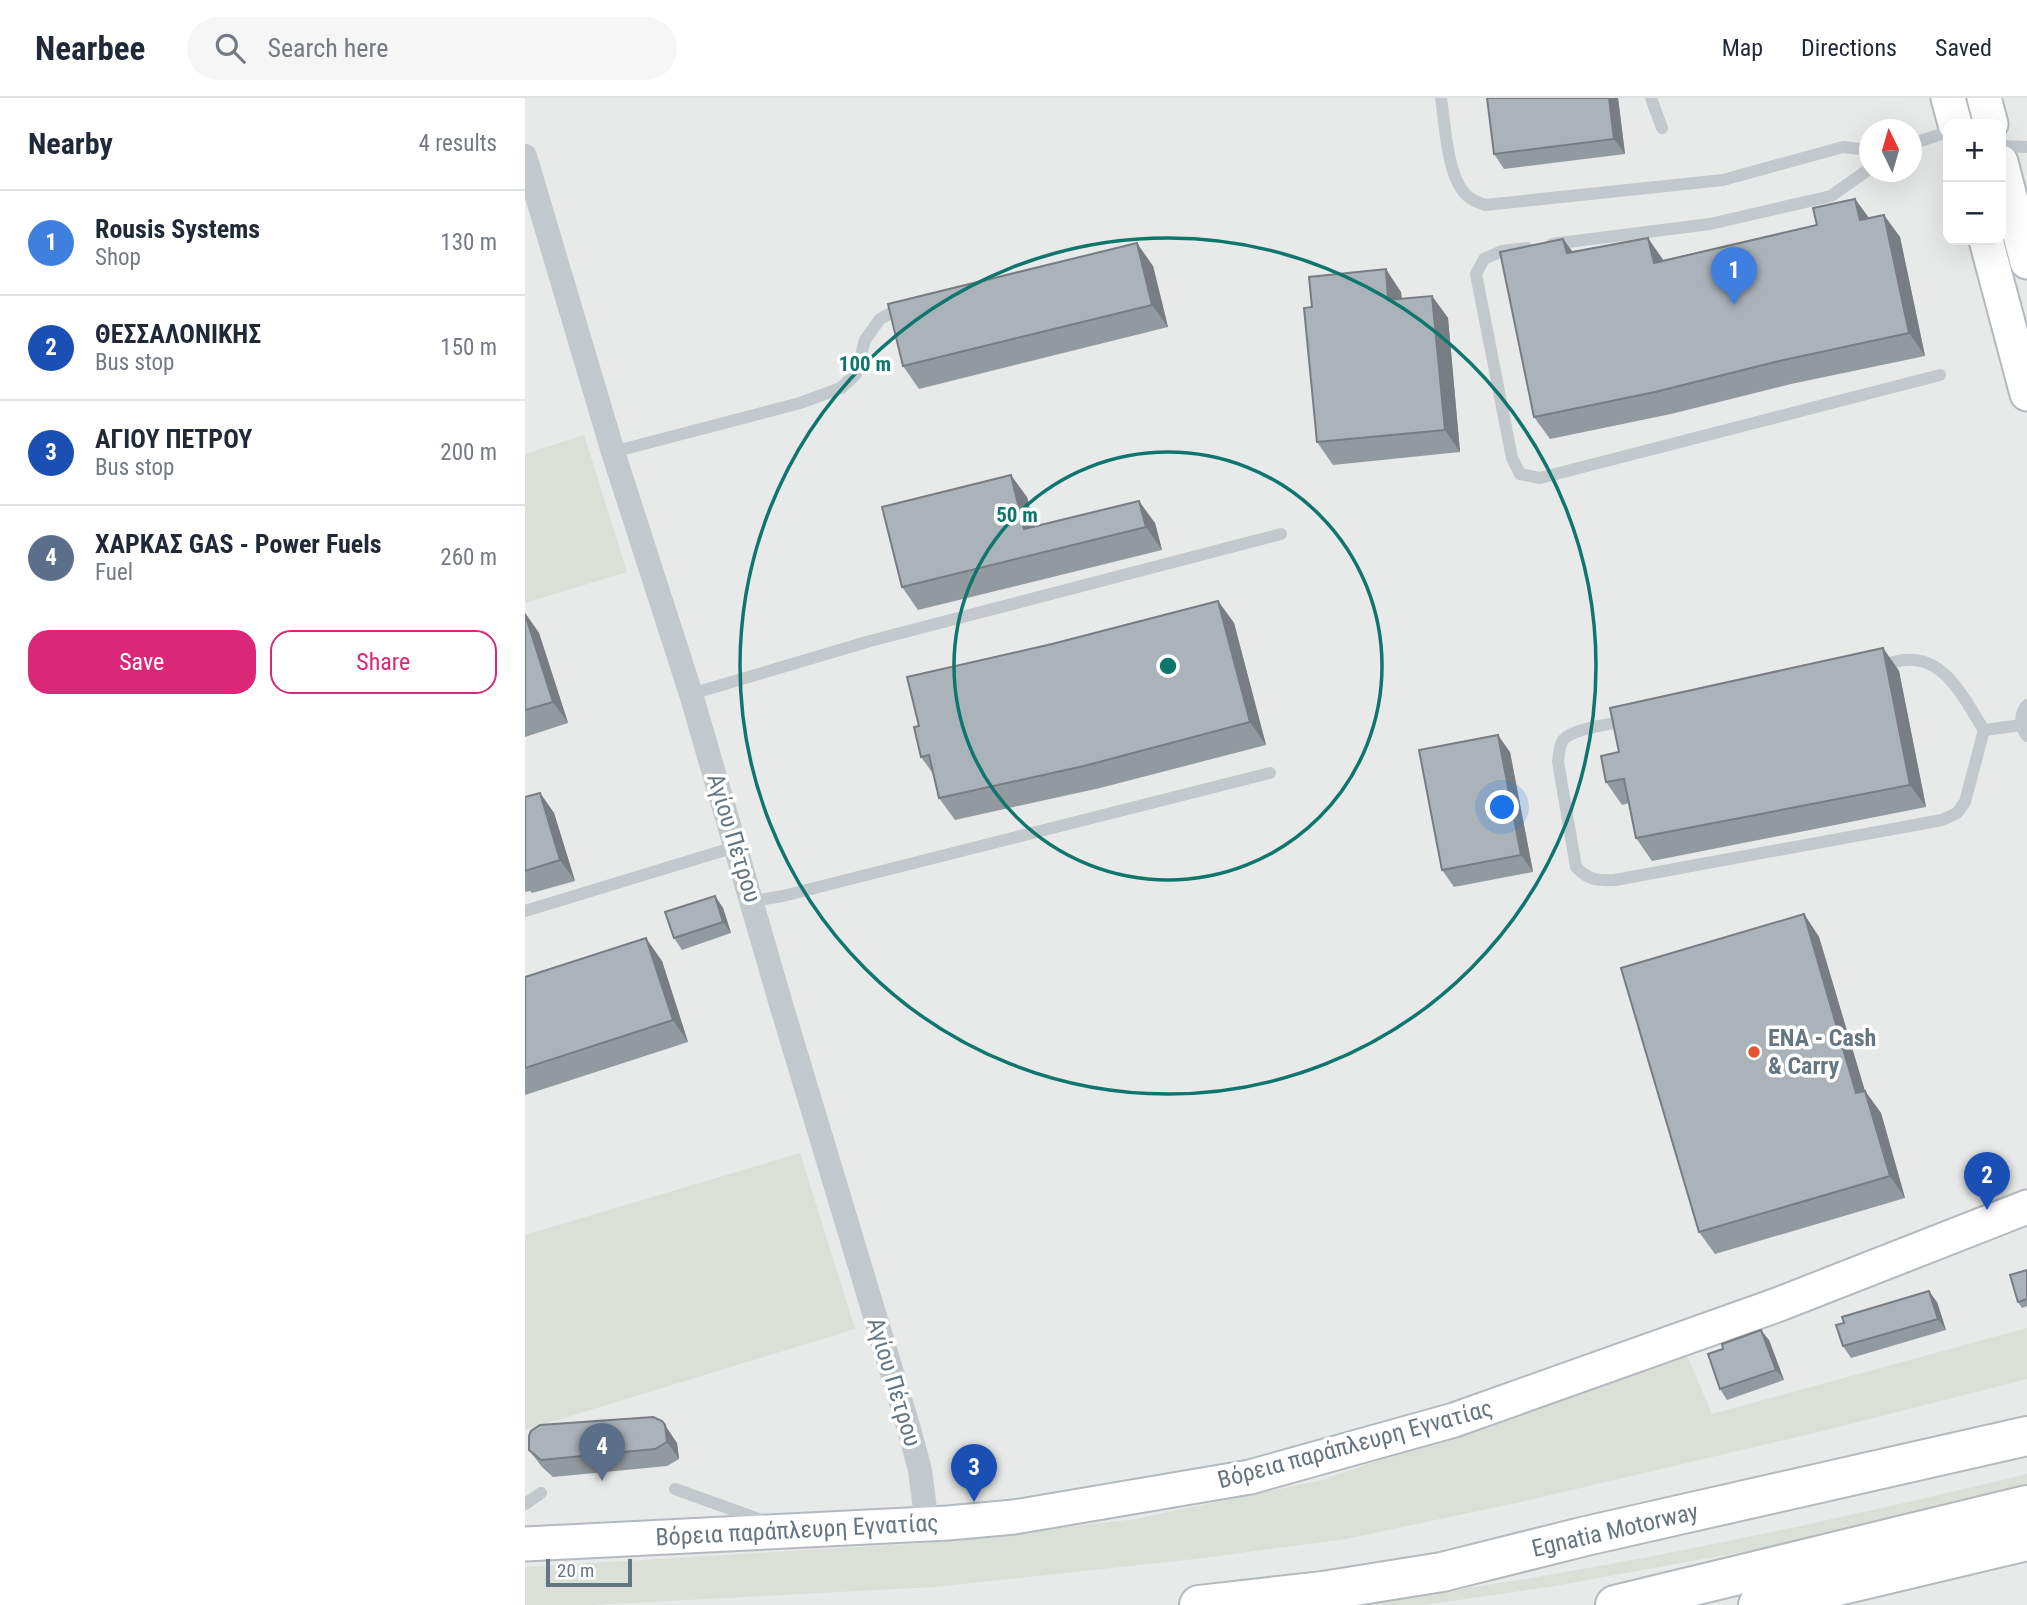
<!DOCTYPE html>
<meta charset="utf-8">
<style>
body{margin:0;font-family:"Roboto Condensed",sans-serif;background:#f6f6f7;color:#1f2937}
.controls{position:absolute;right:21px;top:21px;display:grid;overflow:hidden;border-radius:14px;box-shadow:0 7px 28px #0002}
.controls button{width:63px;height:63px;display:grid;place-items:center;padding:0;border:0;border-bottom:2px solid #e0e1e3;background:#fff;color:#1f2937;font:35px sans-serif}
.compass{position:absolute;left:1334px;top:21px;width:63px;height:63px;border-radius:50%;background:#fff;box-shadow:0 7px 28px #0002;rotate:355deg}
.scale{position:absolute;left:21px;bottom:18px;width:86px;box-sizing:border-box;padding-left:7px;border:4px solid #657683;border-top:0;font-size:19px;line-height:24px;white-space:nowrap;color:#657683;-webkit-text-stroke:5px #fff;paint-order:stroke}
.you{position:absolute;left:978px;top:710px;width:24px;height:24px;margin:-18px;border:5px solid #fff;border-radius:50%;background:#1a73e8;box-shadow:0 0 0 10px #1a73e833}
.badge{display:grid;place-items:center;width:46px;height:46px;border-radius:50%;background:#db2777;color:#fff;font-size:23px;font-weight:700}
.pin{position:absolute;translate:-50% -58px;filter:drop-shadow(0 2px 4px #0008)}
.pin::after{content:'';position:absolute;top:37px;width:24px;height:21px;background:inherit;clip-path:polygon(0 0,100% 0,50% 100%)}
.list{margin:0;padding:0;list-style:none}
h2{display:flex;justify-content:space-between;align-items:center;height:91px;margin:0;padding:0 28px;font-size:30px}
h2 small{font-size:23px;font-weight:400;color:#747a83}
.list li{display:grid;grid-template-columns:46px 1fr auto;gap:21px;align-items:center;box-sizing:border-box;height:105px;padding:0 28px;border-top:2px solid #e0e1e3}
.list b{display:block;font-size:26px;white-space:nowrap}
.list p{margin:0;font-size:23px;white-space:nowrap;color:#747a83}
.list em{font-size:23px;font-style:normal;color:#747a83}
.actions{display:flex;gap:14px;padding:21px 28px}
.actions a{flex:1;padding:16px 0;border:2px solid #db2777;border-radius:21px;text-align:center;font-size:24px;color:#db2777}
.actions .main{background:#db2777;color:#fff}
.icon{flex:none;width:38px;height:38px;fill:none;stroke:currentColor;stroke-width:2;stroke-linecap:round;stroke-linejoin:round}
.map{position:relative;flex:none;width:1502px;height:1507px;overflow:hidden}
header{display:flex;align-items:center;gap:42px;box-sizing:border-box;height:98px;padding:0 35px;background:#fff;border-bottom:2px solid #e0e1e3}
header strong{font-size:33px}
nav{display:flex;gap:38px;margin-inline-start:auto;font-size:24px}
.search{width:490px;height:63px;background:#f6f6f7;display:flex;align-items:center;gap:18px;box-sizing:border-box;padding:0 24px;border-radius:38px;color:#747a83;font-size:26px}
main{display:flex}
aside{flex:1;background:#fff}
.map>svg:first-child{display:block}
.built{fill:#e8e9e9;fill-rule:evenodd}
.green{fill:#dadfd7}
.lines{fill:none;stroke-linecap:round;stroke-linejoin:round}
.secondary-casing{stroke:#b3babf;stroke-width:37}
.highway-casing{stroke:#b4b9bd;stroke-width:42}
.lane{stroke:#c3c8cc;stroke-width:12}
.street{stroke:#c3c8cc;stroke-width:24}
.secondary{stroke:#fff;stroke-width:33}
.highway{stroke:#fff;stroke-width:38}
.wall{fill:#929a9f}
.shaded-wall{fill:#777d82}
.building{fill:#aab3b9;stroke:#777d82;stroke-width:2}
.ring{fill:none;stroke:#0f766e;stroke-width:3.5}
.poi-dot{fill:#e4572e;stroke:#fff;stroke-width:2.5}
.labels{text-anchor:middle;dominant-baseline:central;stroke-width:7;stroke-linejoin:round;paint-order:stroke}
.street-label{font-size:24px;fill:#657683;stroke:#fff}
.poi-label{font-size:24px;font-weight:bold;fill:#657683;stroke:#fff;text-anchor:start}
.centre{fill:#0f766e;stroke:#fff;stroke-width:3.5}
.ring-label{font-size:21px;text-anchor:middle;font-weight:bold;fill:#0f766e;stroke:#fff;stroke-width:7;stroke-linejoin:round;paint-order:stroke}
</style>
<header>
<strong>Nearbee</strong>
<div class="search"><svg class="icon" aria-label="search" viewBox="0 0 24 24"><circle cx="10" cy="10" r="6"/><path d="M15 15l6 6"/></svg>Search here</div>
<nav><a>Map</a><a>Directions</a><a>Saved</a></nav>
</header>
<main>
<aside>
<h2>Nearby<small>4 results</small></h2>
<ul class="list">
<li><span class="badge" style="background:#3f7fe0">1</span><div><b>Rousis Systems</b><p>Shop</p></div><em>130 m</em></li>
<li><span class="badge" style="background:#1a4fb4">2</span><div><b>ΘΕΣΣΑΛΟΝΙΚΗΣ</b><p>Bus stop</p></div><em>150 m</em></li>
<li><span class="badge" style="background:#1a4fb4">3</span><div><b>ΑΓΙΟΥ ΠΕΤΡΟΥ</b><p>Bus stop</p></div><em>200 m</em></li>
<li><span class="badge" style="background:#5c6f8a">4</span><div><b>ΧΑΡΚΑΣ GAS - Power Fuels</b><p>Fuel</p></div><em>260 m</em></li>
</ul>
<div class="actions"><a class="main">Save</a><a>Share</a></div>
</aside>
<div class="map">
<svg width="1502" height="1507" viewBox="0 0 1502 1507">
<rect width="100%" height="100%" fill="#fafaf8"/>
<path class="built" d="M0,0H1502V1507H0ZM1423,26H1476V142H1423ZM1344,32H1386V74H1344Z"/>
<g class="green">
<polygon points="59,337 102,474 0,505 0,356"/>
<polygon points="275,1055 330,1231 0,1332 0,1137"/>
<polygon points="1502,1230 1502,1281 1285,1336 1000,1403 821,1441 670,1461 409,1489 65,1507 0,1507 0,1469 400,1445 611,1421 797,1382 1161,1255 1187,1316"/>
<path d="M1502,1376V1391L1233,1451L1024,1489L898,1507H820C1050,1479 1277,1430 1502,1376Z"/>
</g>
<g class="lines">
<defs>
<g id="secondary">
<polyline points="1423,0 1430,26"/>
<polyline points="1459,0 1466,26"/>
<polyline points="1476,64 1502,164"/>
<polyline points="1461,142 1502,296"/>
<polyline points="0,1446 423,1425 489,1419 725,1379 929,1322 1252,1207 1502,1109"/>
</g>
<g id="highway">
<polyline points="674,1507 798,1493 917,1474 1061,1438 1502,1338"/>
<polyline points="1090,1507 1502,1407"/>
<polyline points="1233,1507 1502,1443"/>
</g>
</defs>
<use href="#secondary" class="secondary-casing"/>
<use href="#highway" class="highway-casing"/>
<g class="lane">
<path d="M916,0C920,25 922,85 945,100C949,103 955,105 960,107L1198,82L1318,49L1344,52"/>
<polyline points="1126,0 1137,30"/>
<polyline points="1386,46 1423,34"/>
<polyline points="1476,48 1502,49"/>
<polyline points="1027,146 1185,126 1306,98 1340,74 1344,69"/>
<polyline points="1002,150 977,153 959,161 951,176 987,360 995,376 1015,380 1415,277"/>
<polyline points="88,354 275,305 316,290 331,276 340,242 355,221 379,208"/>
<path d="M1352,568C1361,566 1371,563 1380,562C1421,558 1440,603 1459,632L1497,627"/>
<polyline points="166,596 345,543 756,436"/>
<path d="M1502,607C1494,616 1495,629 1502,638"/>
<path d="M1102,623C1086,626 1048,630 1038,642C1034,648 1034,657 1033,664L1051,769C1063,782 1073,783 1090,782L1417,722L1432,715L1440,704L1459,632"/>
<polyline points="228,803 258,798 745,675"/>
<polyline points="0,813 210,749"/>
<polyline points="150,1391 239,1423"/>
<polyline points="0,1406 16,1395"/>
</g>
<polyline class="street" points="0,58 88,354 166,596 258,913 384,1331 395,1372 402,1426"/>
<use href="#secondary" class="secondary"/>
<use href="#highway" class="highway"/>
</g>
<g class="wall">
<polygon points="962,0 1093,0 1100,56 979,71 969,56"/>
<polygon points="1330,101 1344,120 1375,139 1400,258 1266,286 1146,316 1025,341 1009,319 1038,141 1048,154 1138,162 1292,127"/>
<polygon points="628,168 643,229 394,291 378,268"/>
<polygon points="876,194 877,201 907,198 923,220 935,354 808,367 792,344"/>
<polygon points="502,399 509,429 630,425 637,452 393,512 377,489"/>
<polygon points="693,503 709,525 741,647 575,690 430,722 414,700 409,677 396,659 394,628 527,546"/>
<polygon points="0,515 14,535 43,625 0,639"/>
<polygon points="1358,550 1374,573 1401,709 1127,763 1111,740 1104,705 1097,707 1081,684 1094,654"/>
<polygon points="985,654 1008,774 929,789 917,772"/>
<polygon points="15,695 29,715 50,783 7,795 5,793 0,794 0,699"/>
<polygon points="190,798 198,810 206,835 157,852 149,840"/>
<polygon points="1279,816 1294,839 1340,993 1356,1015 1380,1100 1190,1156 1174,1134"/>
<polygon points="137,863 163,944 0,997 0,879"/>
<polygon points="1502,1172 1502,1208 1497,1210 1493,1204"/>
<polygon points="1412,1204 1421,1232 1326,1260 1318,1248"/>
<polygon points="1244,1242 1259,1282 1202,1302 1195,1291"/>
<polygon points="6,1333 152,1345 154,1361 142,1368 28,1379 17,1369 4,1352"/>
</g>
<g class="shaded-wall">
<polygon points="1084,0 1093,0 1100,56 1089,41"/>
<polygon points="1330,101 1346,123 1335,122"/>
<polygon points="1359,117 1375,139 1400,258 1384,235"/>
<polygon points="1123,140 1139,163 1129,165"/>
<polygon points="1038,141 1054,163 1042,155"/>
<polygon points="612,145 628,168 643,229 627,207"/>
<polygon points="861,171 876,194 879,225 863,202"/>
<polygon points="907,198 923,220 935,354 920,332"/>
<polygon points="486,377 502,399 515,453 499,431"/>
<polygon points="614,403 630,425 637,452 621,429"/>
<polygon points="693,503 709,525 741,647 725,624"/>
<polygon points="0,515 14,535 43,625 28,604"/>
<polygon points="1358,550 1374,573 1401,709 1385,687"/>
<polygon points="973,637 985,654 1008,774 996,757"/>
<polygon points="15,695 29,715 50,783 35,762"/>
<polygon points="190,798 198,810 206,835 198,824"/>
<polygon points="1279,816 1294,839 1347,1017 1331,995"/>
<polygon points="121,840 137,863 163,944 148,922"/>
<polygon points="1340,993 1356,1015 1380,1100 1365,1078"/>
<polygon points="1404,1193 1412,1204 1421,1232 1413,1221"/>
<polygon points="1236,1232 1244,1242 1259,1282 1251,1272"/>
<polygon points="140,1327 152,1345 154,1361 142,1344"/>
</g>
<g class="building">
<polygon points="962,0 1084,0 1089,41 969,56"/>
<polygon points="1330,101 1335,122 1359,117 1384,235 1250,264 1130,294 1009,319 975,154 1038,141 1042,155 1123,140 1129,165 1292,127 1288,110"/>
<polygon points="612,145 627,207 378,268 363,206"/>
<polygon points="861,171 863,202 907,198 920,332 792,344 779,210 787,209 784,179"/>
<polygon points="486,377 499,431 614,403 621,429 377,489 357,409"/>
<polygon points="693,503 725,624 559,668 414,700 404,657 396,659 389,629 394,628 382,579 527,546"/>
<polygon points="0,516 28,604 0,612"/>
<polygon points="1358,550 1385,687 1111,740 1099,681 1081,684 1076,658 1094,654 1085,610"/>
<polygon points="973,637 996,757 917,772 894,652"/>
<polygon points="15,695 35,762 0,773 0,699"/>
<polygon points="190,798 198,824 149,840 140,814"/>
<polygon points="1279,816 1331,995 1340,993 1365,1078 1174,1134 1096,870"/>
<polygon points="121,840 148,922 0,970 0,879"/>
<polygon points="1502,1172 1502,1201 1493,1204 1485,1177"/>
<polygon points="1404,1193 1413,1221 1318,1248 1311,1227 1319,1225 1317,1219"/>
<polygon points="1236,1232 1251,1272 1195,1291 1183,1256 1198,1251 1197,1246"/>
<polygon points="128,1319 137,1323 140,1327 142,1344 130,1351 16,1362 4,1352 4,1338 6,1333 15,1327"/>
</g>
<g class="ring">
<circle cx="643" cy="568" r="214"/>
<circle cx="643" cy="568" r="428"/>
</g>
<circle class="poi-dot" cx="1229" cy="954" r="7"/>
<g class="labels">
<g class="street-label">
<text transform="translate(209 740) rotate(73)">Αγίου Πέτρου</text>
<text transform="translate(369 1284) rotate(73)">Αγίου Πέτρου</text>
<text transform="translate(830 1346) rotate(-15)">Βόρεια παράπλευρη Εγνατίας</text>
<text transform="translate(272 1432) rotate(-3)">Βόρεια παράπλευρη Εγνατίας</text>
<text transform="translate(1090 1432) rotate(-13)">Egnatia Motorway</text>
</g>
<g class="poi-label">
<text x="1243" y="940">ENA - Cash<tspan x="1243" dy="28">&amp; Carry</tspan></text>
</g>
</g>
<circle cx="643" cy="568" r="10" class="centre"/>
<g class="ring-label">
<text x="340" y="273">100 m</text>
<text x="492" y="424">50 m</text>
</g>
</svg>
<div class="controls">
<button>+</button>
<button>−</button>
</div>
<svg class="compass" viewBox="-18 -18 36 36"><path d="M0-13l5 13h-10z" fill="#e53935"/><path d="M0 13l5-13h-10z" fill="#747a83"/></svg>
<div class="scale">20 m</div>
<div class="you"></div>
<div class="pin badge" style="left:1209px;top:207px;background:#3f7fe0">1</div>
<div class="pin badge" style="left:1462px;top:1112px;background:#1a4fb4">2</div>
<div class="pin badge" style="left:449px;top:1404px;background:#1a4fb4">3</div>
<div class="pin badge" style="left:77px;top:1383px;background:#5c6f8a">4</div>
</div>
</main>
